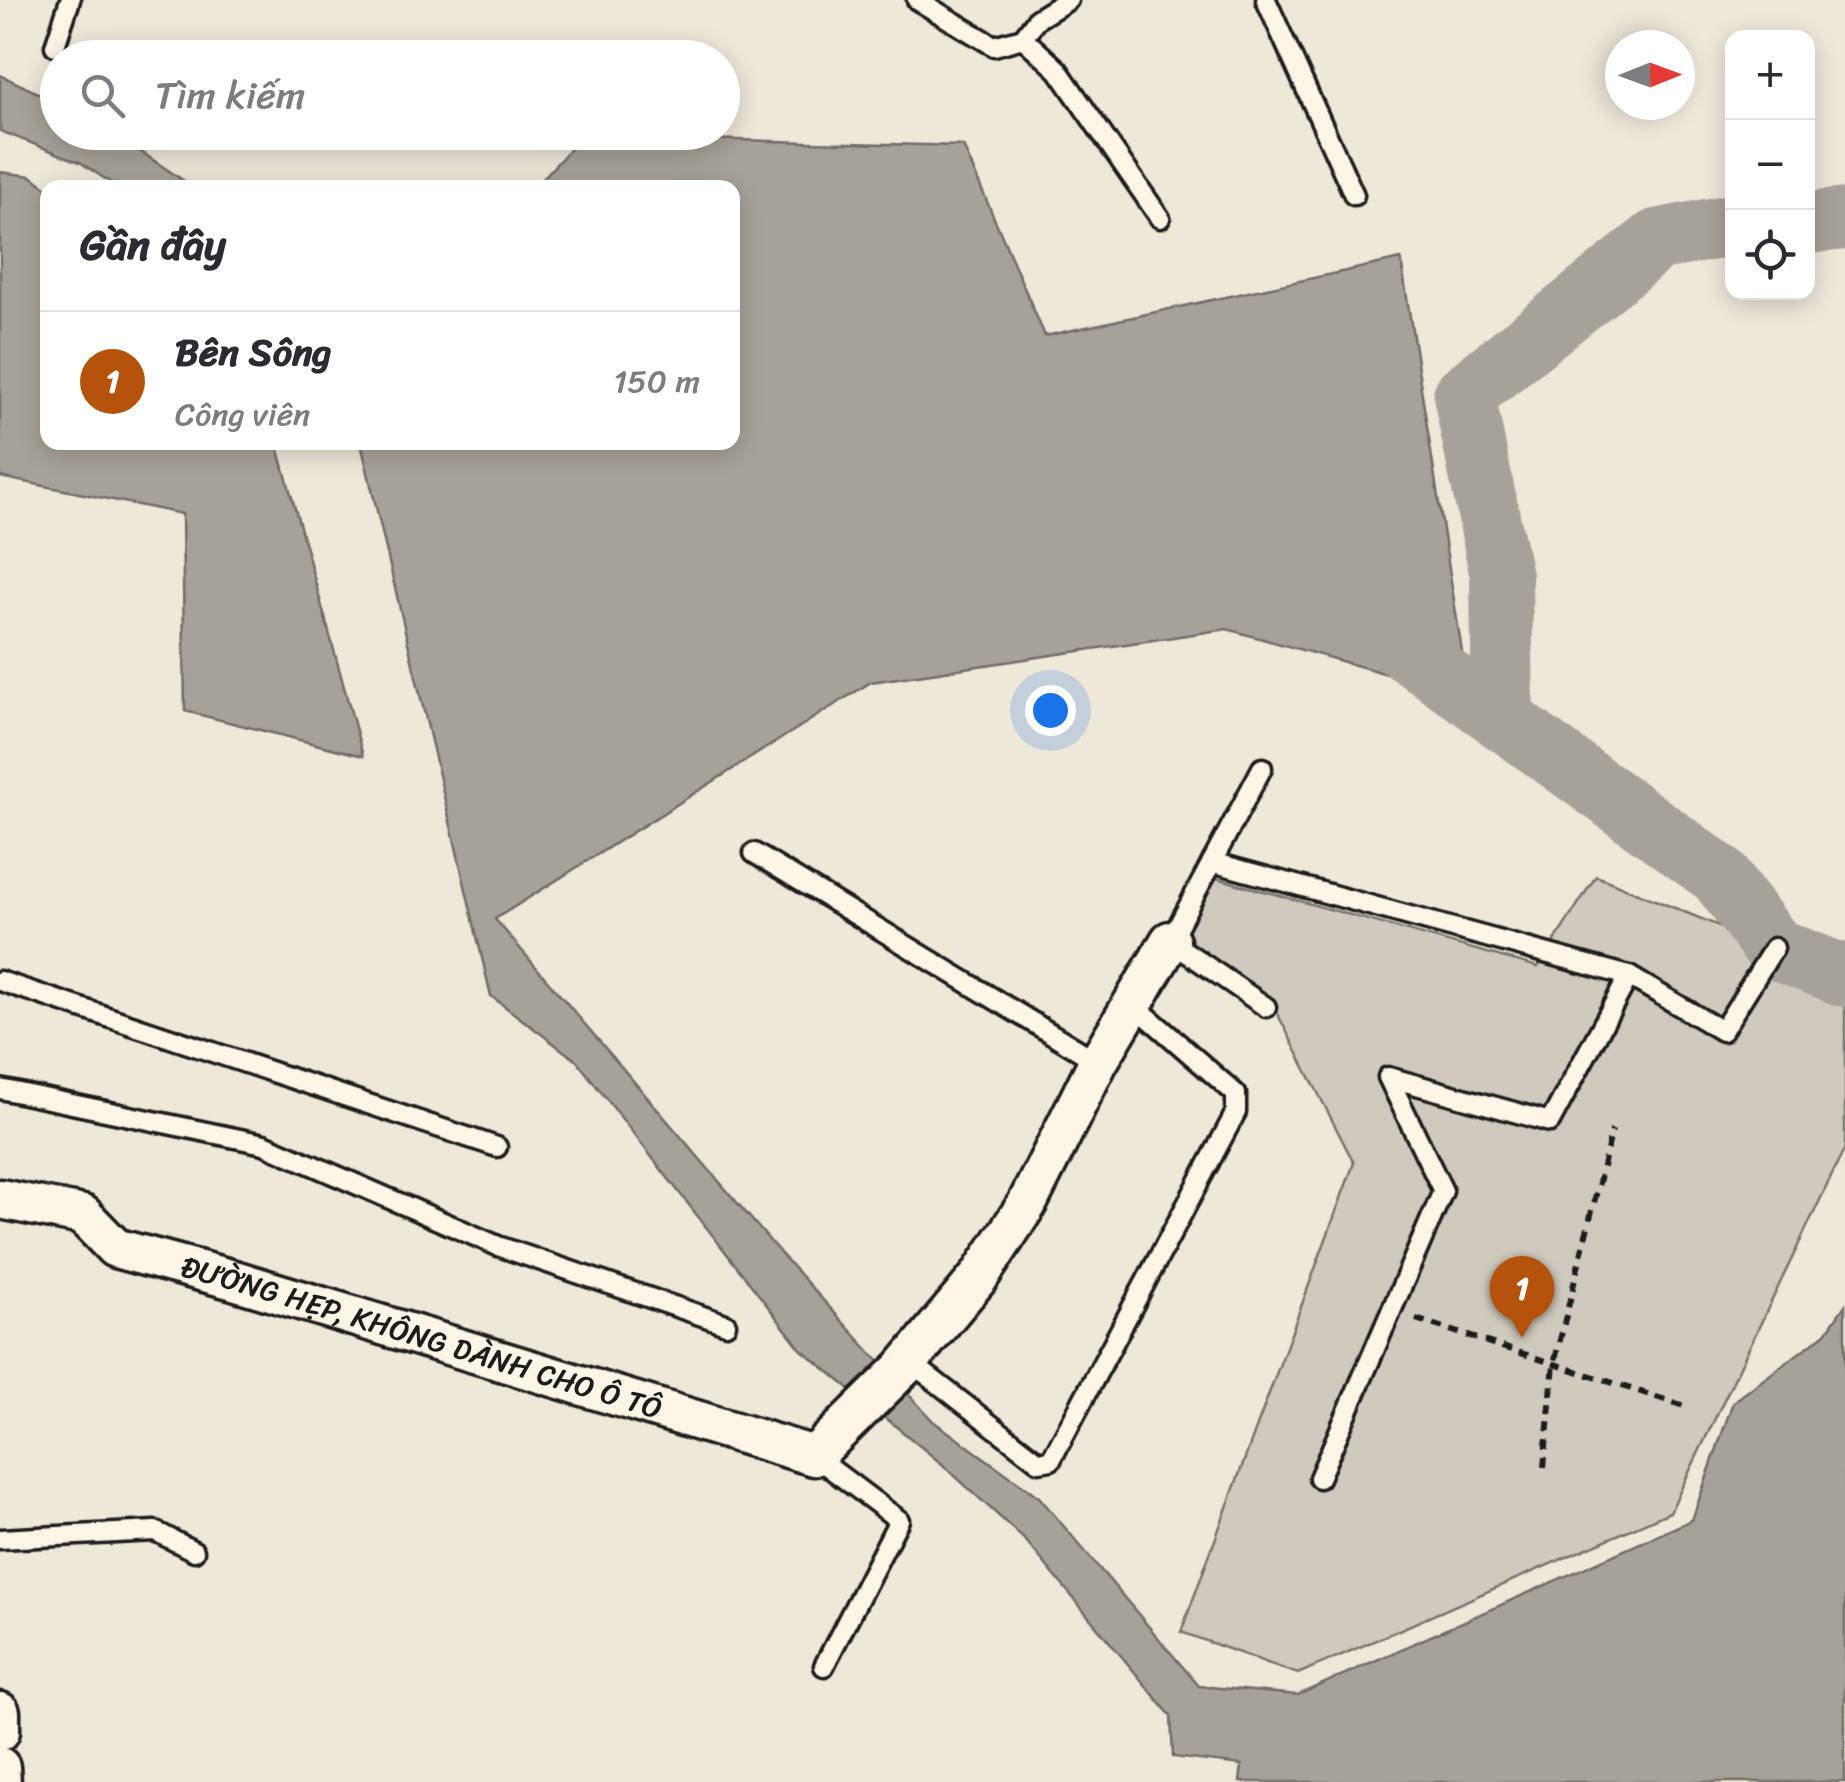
<!DOCTYPE html>
<html lang="vi">
<meta charset="utf-8">
<style>
body{margin:0;font-family:Sriracha,sans-serif;background:#f7f7f7;color:#2b2b33}
.controls{position:absolute;right:30px;top:30px;display:grid;overflow:hidden;border-radius:20px;box-shadow:0 5px 25px #0003}
.controls button{width:90px;height:90px;display:grid;place-items:center;padding:0;border:0;border-bottom:2px solid #e1e1e2;background:#fff;color:#2b2b33;font:50px sans-serif}
.compass{position:absolute;left:1605px;top:30px;width:90px;height:90px;border-radius:50%;background:#fff;box-shadow:0 5px 25px #0003;rotate:89deg}
.you{position:absolute;left:1050px;top:710px;width:35px;height:35px;margin:-25px;border:8px solid #fff;border-radius:50%;background:#1a73e8;box-shadow:0 0 0 15px #1a73e833}
.badge{display:grid;place-items:center;width:65px;height:65px;border-radius:50%;background:#b45309;color:#fff;font-size:32px;font-weight:700}
.pin{position:absolute;translate:-50% -82px;filter:drop-shadow(0 2px 5px #0008)}
.pin::after{content:'';position:absolute;top:52px;width:35px;height:30px;background:inherit;clip-path:polygon(0 0,100% 0,50% 100%)}
.list{margin:0;padding:0;list-style:none}
h2{display:flex;justify-content:space-between;align-items:center;height:130px;margin:0;padding:0 40px;font-size:42px}
h2 small{font-size:32px;font-weight:400;color:#7c7c81}
.list li{display:grid;grid-template-columns:65px 1fr auto;gap:30px;align-items:center;box-sizing:border-box;height:140px;padding:0 40px;border-top:2px solid #e1e1e2}
.list b{display:block;font-size:38px;white-space:nowrap}
.list p{margin:0;font-size:32px;white-space:nowrap;color:#7c7c81}
.list em{font-size:32px;font-style:normal;color:#7c7c81}
.icon{flex:none;width:55px;height:55px;fill:none;stroke:currentColor;stroke-width:2;stroke-linecap:round;stroke-linejoin:round}
.map{position:relative;flex:none;width:1845px;height:1782px;overflow:hidden}
.search{position:absolute;background:#fff;box-shadow:0 5px 25px #0003;left:40px;top:40px;width:700px;height:110px;display:flex;align-items:center;gap:25px;box-sizing:border-box;padding:0 35px;border-radius:55px;color:#7c7c81;font-size:38px}
.panel{position:absolute;background:#fff;box-shadow:0 5px 25px #0003;left:40px;top:180px;width:700px;height:270px;border-radius:20px}
.map>svg:first-child{display:block}
.green{fill:#cfcabd;stroke:#76736c;stroke-width:2.5}
.water{fill:#a7a299;stroke:#6f6c67;stroke-width:2.5}
.lines{fill:none;stroke-linecap:round;stroke-linejoin:round}
.river{stroke:#a7a299;stroke-width:62}
.lane-casing{stroke:#1c1c1c;stroke-width:25}
.street-casing{stroke:#1c1c1c;stroke-width:45}
.path{stroke:#1c1c1c;stroke-width:6;stroke-dasharray:10 8;stroke-linecap:butt}
.lane{stroke:#fcf5e5;stroke-width:18}
.street{stroke:#fcf5e5;stroke-width:38}
.labels{text-anchor:middle;dominant-baseline:central;stroke-width:8;stroke-linejoin:round;paint-order:stroke}
.street-label{font-size:30px;fill:#1c1c1c;stroke:#fcf5e5}
</style>
<div class="map">
<svg width="1845" height="1782" viewBox="0 0 1845 1782">
<rect width="100%" height="100%" fill="#eee8d9"/>
<filter id="ink" filterUnits="userSpaceOnUse"><feTurbulence type="fractalNoise" baseFrequency=".01" numOctaves="2"/><feDisplacementMap in="SourceGraphic" scale="20" xChannelSelector="R" yChannelSelector="G"/><feConvolveMatrix kernelMatrix="1 2 1 2 8 2 1 2 1" color-interpolation-filters="sRGB"/></filter>
<g filter="url(#ink)">
<polygon class="green" points="1596,876 1773,948 1845,987 1845,1148 1670,1512 1298,1674 1181,1632 1354,1163 1274,1007 1180,938 1213,877 1538,967"/>
<g class="water">
<polygon points="0,75 57,102 58,132 113,133 193,187 117,187 80,162 0,131"/>
<polygon points="582,136 963,146 1045,336 1401,259 1469,697 1227,629 871,682 495,919 781,1254 933,1421 1039,1497 1199,1686 1298,1695 1692,1520 1733,1402 1826,1333 1845,1305 1845,1782 1240,1782 1242,1765 1173,1757 1171,1716 1026,1541 942,1464 801,1349 577,1061 491,996 361,443 732,442 732,188 535,187"/>
<polygon points="0,172 31,176 47,188 48,442 277,443 363,756 185,711 182,514 0,477"/>
</g>
<g class="lines">
<g class="river">
<polyline points="1808,223 1845,219"/>
<polyline points="1402,647 1719,875 1774,948 1845,976"/>
<polyline points="1503,721 1501,576 1464,395 1657,240 1732,225"/>
</g>
<defs>
<g id="lane">
<polyline points="917,0 994,46 1023,38 1058,70 1160,218"/>
<polyline points="1266,0 1354,195"/>
<polyline points="1023,38 1037,19 1068,0"/>
<polyline points="55,46 70,0"/>
<polyline points="1262,768 1170,941 1266,1007"/>
<polyline points="754,853 1098,1062"/>
<polyline points="1212,862 1629,976"/>
<polyline points="0,981 497,1147"/>
<polyline points="0,1089 264,1144 498,1246 726,1324"/>
<polyline points="909,1361 1039,1462 1051,1460 1236,1112 1236,1094 1133,1004"/>
<polyline points="814,1456 899,1520 824,1666"/>
<polyline points="1319,1478 1443,1191 1388,1077 1550,1122 1629,976 1722,1031 1774,948"/>
<polyline points="0,1539 155,1531 194,1551"/>
</g>
<g id="street">
<path id="s1" d="M0,1199L83,1215L115,1248L234,1280L814,1456L904,1367L979,1277L1027,1204L1098,1062L1170,941"/>
<polyline points="0,1712 0,1731"/>
<polyline points="0,1767 1,1782"/>
</g>
</defs>
<use href="#lane" class="lane-casing"/>
<use href="#street" class="street-casing"/>
<g class="path">
<polyline points="1416,1319 1684,1406"/>
<polyline points="1544,1467 1554,1364 1612,1130"/>
</g>
<use href="#lane" class="lane"/>
<use href="#street" class="street"/>
</g>
</g>
<g class="labels">
<g class="street-label">
<text stroke="none"><textPath href="#s1" startOffset="450">ĐƯỜNG HẸP, KHÔNG DÀNH CHO Ô TÔ</textPath></text>
</g>
</g>
</svg>
<div class="controls">
<button>+</button>
<button>−</button>
<button><svg class="icon" aria-label="locate" viewBox="0 0 24 24"><circle cx="12" cy="12" r="6"/><path d="M12 2v4M12 18v4M2 12h4M18 12h4"/></svg></button>
</div>
<svg class="compass" viewBox="-18 -18 36 36"><path d="M0-13l5 13h-10z" fill="#e53935"/><path d="M0 13l5-13h-10z" fill="#7c7c81"/></svg>
<div class="you"></div>
<div class="pin badge" style="left:1522px;top:1338px">1</div>
<div class="search"><svg class="icon" aria-label="search" viewBox="0 0 24 24"><circle cx="10" cy="10" r="6"/><path d="M15 15l6 6"/></svg>Tìm kiếm</div>
<section class="panel">
<h2>Gần đây<small></small></h2>
<ul class="list">
<li><span class="badge">1</span><div><b>Bên Sông</b><p>Công viên</p></div><em>150 m</em></li>
</ul>
</section>
</div>
